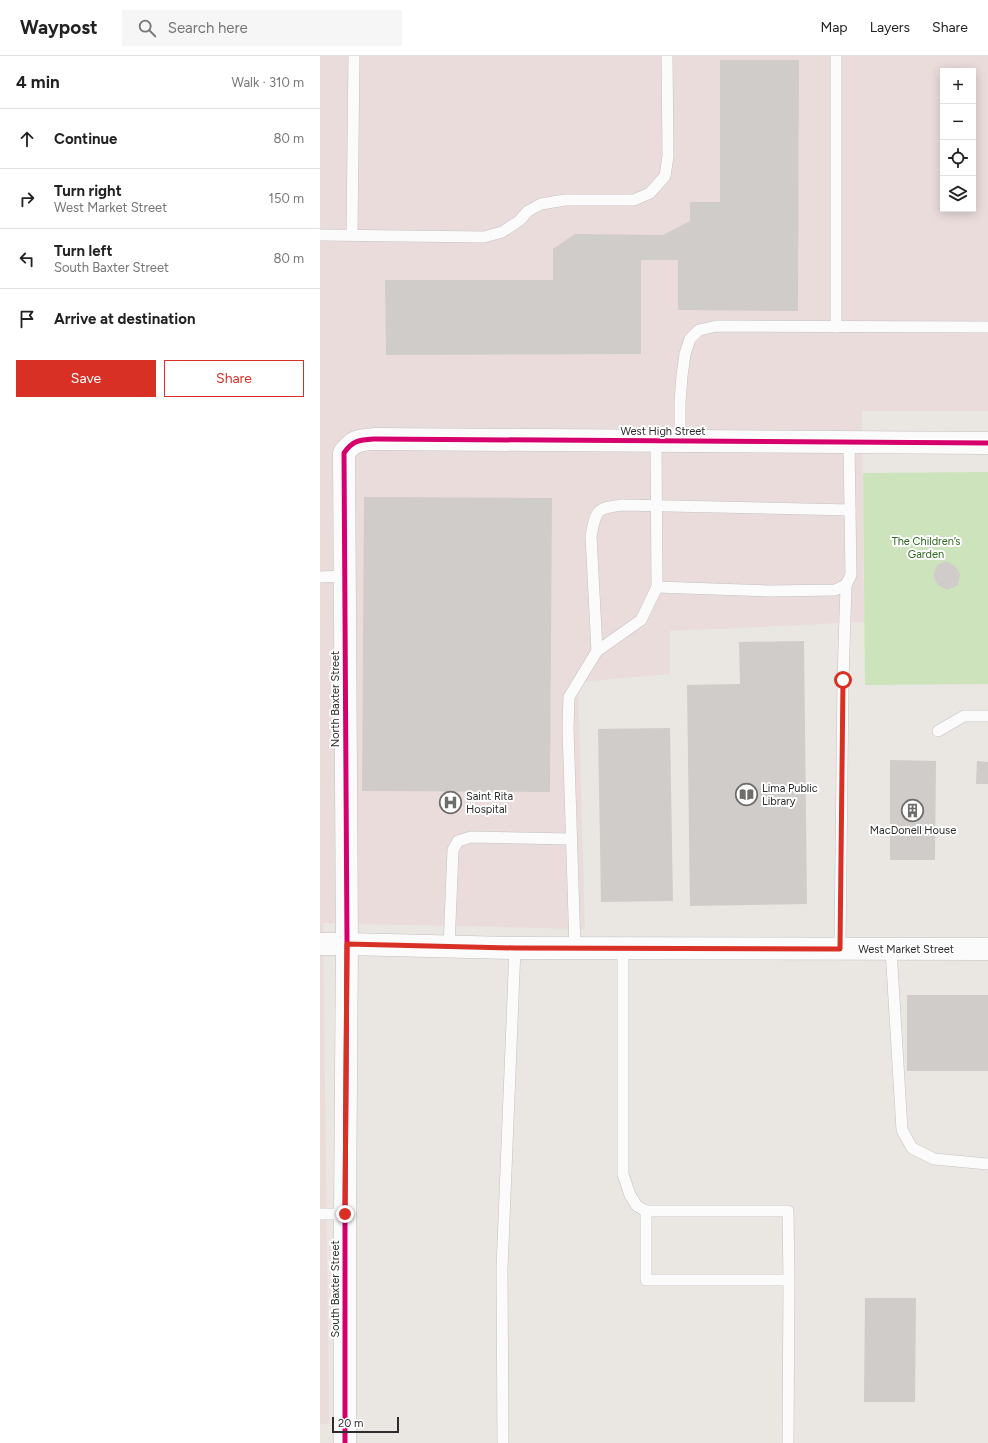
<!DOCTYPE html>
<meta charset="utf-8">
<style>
body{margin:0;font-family:Figtree,sans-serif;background:#f6f6f6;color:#222}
.controls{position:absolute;right:12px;top:12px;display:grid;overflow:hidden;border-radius:0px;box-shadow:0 2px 10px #0003}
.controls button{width:36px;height:36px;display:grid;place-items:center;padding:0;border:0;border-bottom:1px solid #e0e0e0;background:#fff;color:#222;font:20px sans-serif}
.scale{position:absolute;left:12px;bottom:10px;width:67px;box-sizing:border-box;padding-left:4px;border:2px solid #2c2c2c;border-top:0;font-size:11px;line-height:14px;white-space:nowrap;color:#2c2c2c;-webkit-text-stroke:3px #fff;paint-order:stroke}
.stop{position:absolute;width:12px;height:12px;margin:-9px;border:3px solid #d93025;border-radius:50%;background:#fff}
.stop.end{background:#d93025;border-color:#fff;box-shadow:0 1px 4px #0008}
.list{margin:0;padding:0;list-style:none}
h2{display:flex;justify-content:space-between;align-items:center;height:52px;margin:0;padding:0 16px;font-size:17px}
h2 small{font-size:13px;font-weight:400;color:#767676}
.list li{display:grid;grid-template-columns:26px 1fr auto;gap:12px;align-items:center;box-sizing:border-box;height:60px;padding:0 16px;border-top:1px solid #e0e0e0}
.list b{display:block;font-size:15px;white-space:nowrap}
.list p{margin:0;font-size:13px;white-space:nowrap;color:#767676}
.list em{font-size:13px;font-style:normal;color:#767676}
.actions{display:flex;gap:8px;padding:12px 16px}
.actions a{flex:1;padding:9px 0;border:1px solid #d93025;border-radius:0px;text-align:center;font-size:14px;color:#d93025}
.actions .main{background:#d93025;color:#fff}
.icon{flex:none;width:22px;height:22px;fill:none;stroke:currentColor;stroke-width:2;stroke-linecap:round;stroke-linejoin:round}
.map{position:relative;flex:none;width:668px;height:1387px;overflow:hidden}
header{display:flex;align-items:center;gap:24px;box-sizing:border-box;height:56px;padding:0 20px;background:#fff;border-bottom:1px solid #e0e0e0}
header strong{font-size:19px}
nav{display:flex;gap:22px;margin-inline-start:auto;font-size:14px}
.search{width:280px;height:36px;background:#f6f6f6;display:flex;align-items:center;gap:10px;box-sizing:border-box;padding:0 14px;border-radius:0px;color:#767676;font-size:15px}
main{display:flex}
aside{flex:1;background:#fff}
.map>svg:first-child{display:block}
.medical{fill:#ebdcdc;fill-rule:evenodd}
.green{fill:#cde3bc}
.building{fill:#cfccc9}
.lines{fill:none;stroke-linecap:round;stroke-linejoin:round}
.service-casing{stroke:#c3c2c2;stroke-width:12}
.minor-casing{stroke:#c3c2c2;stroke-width:23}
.tertiary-casing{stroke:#c3c2c2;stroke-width:23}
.service{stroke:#fcfbfb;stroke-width:11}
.minor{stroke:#fcfbfb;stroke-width:22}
.tertiary{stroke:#fcfbfb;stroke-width:22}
.cycleway-casing{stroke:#fff;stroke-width:8}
.cycleway{stroke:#d6006c;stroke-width:5}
.route{stroke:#d93025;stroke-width:5}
.labels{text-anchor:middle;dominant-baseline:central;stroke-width:4;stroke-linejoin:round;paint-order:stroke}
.street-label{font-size:11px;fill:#2c2c2c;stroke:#fff}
.park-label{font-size:11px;fill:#2e671d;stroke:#fff}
.poi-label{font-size:11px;fill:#2c2c2c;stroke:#fff;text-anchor:start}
</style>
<header>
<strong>Waypost</strong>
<div class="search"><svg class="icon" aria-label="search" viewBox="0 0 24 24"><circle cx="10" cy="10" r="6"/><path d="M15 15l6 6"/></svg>Search here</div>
<nav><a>Map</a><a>Layers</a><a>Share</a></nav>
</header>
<main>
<aside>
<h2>4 min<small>Walk · 310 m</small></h2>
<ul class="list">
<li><svg class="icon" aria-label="ahead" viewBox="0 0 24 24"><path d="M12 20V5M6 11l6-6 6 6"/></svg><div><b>Continue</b></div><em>80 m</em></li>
<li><svg class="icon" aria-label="right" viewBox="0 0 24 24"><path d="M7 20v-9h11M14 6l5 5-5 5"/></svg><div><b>Turn right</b><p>West Market Street</p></div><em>150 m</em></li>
<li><svg class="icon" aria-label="left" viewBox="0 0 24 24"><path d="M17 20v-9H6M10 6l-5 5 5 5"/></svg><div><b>Turn left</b><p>South Baxter Street</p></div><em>80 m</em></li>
<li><svg class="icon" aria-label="arrive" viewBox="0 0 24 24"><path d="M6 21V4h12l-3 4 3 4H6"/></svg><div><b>Arrive at destination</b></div></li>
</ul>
<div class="actions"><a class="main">Save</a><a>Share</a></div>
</aside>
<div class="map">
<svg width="668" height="1387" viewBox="0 0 668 1387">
<rect width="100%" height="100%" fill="#eae6e2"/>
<path class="medical" d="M0,0H668V355H542L544,566L350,575V618L258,626L265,873L3,867L9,1368H0ZM623,15H653V153H623Z"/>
<polygon class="green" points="668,416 668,628 545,629 543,417"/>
<g class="building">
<polygon points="400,4 479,4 478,255 358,254 358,204 321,204 321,298 66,299 65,224 233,224 233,193 255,178 343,179 370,165 370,146 400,146"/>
<polygon points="44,441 232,442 230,736 42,735"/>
<polygon points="626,505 635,510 640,518 638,529 627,534 618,529 613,521 617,509"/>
<polygon points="484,585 487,848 370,850 367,629 420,628 419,586"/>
<polygon points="350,672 353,845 281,846 278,673"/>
<polygon points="570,704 616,705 615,804 570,804"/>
<polygon points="657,705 668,706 668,728 656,728"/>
<rect x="587" y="939" width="81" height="76"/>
<polygon points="545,1242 596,1242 595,1346 544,1346"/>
</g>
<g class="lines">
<defs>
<g id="service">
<polyline points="0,179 164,181 182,176 199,165 208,155 221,148 245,144 314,144 330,137 345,120 348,100 347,0"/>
<polyline points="32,179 34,0"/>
<polyline points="516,271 516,0"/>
<polyline points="360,385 360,346 362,320 365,298 370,283 379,274 397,270 668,271"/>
<polyline points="0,521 25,520"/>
<polyline points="337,531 449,535 515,534 526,529 531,519 529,387"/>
<path d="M277,595L271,480C276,454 276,452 303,449L530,454"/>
<polyline points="618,675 644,660 668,660"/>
<polyline points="129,891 133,794 138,785 151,781 251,783"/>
<polyline points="255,892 248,672 249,641 277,595 321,564 337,531 336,385"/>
<polyline points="303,892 303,1118 310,1139 317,1150 326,1155"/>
<polyline points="520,893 523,624 526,529"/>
<polyline points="571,893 582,1074 592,1092 614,1103 668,1108"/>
<polyline points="0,1158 25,1158"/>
<polyline points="183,1387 182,1213 195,892"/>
<polyline points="468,1387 469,1224 468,1155 326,1155 326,1224 469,1224"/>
</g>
<path id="minor" d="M25,1387V1158L27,888L24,397C33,384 40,384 55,383L668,387"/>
<polyline id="tertiary" points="0,888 27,888 195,892 668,893"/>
</defs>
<use href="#service" class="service-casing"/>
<use href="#minor" class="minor-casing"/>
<use href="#tertiary" class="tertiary-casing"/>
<use href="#service" class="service"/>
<use href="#minor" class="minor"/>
<use href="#tertiary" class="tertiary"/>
<defs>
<path id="cycleway" d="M25,1387V1158L27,888L24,397C33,384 40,384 55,383L668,387"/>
</defs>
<use href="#cycleway" class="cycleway-casing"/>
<use href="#cycleway" class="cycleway"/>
</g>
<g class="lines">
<polyline class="route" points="25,1158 27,888 195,892 520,893 523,624"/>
</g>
<defs>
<symbol id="library-ring" viewBox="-11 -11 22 22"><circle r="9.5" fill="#fff" stroke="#6e6d6c" stroke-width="1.5"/><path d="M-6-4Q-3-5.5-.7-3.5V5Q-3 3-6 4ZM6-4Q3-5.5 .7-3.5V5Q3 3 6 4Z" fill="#6e6d6c"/></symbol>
<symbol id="hospital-ring" viewBox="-11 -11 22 22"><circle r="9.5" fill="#fff" stroke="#6e6d6c" stroke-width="1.5"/><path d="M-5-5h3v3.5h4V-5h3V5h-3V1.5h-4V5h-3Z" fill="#6e6d6c"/></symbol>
<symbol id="building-ring" viewBox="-11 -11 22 22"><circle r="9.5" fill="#fff" stroke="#6e6d6c" stroke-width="1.5"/><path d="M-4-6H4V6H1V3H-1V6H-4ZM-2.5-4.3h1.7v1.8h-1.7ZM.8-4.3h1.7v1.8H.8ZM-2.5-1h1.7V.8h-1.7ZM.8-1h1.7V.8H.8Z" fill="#6e6d6c"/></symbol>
</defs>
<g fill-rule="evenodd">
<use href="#library-ring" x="414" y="726" width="25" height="25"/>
<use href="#hospital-ring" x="118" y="734" width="25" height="25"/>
<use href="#building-ring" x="580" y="742" width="25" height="25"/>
</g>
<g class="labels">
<g class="street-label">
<text x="343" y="375">West High Street</text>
<text transform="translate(15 643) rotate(-90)">North Baxter Street</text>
<text x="586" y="893">West Market Street</text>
<text transform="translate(15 1233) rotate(-90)">South Baxter Street</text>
</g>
<g class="park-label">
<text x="606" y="485">The Children’s<tspan x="606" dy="13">Garden</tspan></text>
</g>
<g class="poi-label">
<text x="442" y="732">Lima Public<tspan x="442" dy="13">Library</tspan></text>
<text x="146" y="740">Saint Rita<tspan x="146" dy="13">Hospital</tspan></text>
<text x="593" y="774" text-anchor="middle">MacDonell House</text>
</g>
</g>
</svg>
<div class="controls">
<button>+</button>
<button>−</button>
<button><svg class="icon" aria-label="locate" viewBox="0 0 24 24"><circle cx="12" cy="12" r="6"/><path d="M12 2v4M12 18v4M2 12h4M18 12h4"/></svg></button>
<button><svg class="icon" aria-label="layers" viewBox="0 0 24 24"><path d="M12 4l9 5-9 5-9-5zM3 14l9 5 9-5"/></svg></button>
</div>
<div class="scale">20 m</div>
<div class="stop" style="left:523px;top:624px"></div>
<div class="stop end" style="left:25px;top:1158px"></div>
</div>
</main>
